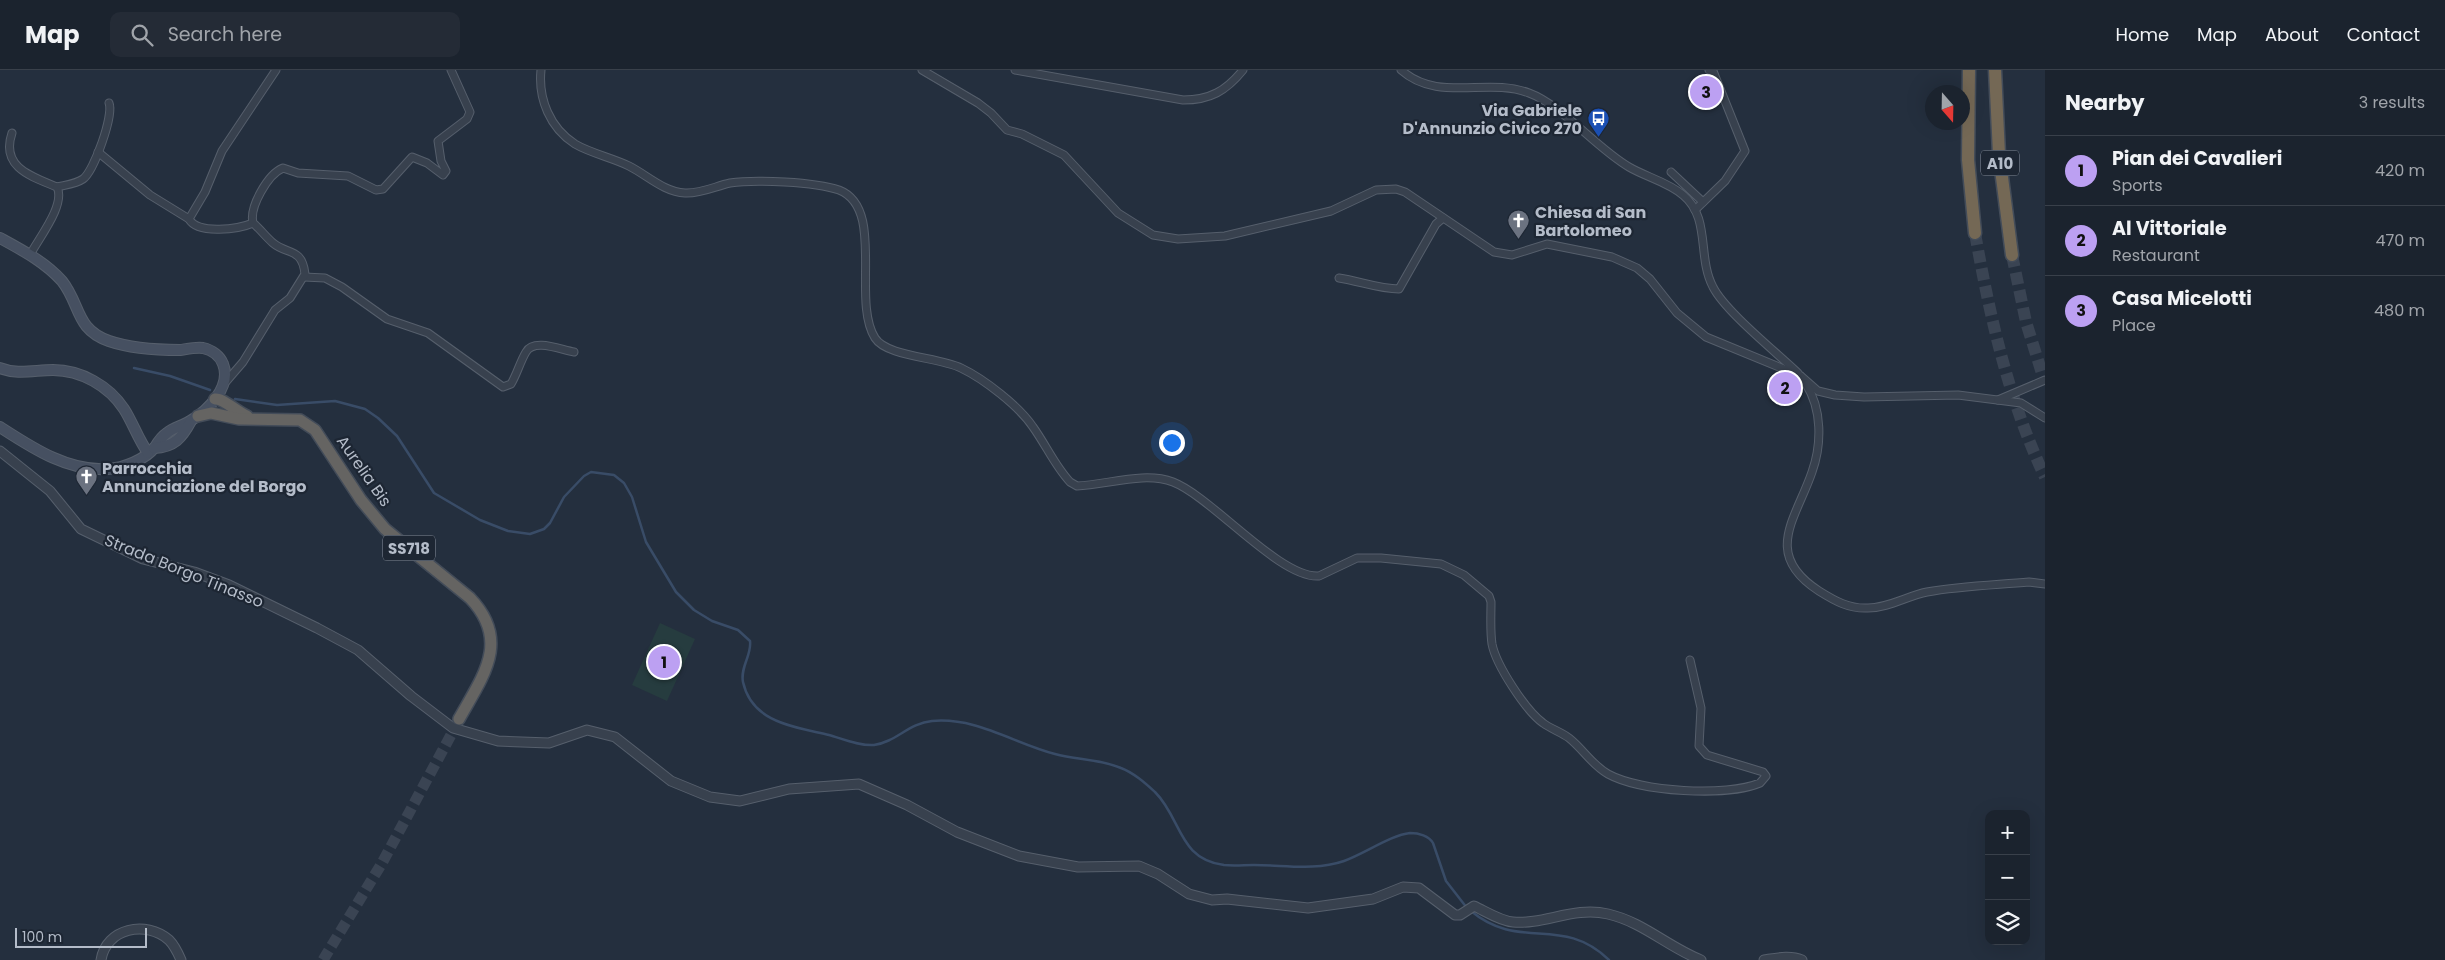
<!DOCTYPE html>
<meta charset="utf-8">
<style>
body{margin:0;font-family:Poppins,sans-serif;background:#242b36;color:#f1f3f6}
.controls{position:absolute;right:15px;bottom:15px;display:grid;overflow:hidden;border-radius:10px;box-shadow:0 5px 20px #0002}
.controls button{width:45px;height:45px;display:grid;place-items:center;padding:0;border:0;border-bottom:1px solid #39404a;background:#1b232e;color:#f1f3f6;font:25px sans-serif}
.compass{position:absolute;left:1925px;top:15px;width:45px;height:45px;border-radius:50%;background:#1b232e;box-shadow:0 5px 20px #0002;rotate:160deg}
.scale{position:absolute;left:15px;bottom:12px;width:132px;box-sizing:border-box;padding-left:5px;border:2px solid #b4bcc9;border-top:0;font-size:14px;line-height:18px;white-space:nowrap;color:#b4bcc9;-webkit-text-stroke:4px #1d2633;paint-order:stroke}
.you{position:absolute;left:1171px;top:372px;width:18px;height:18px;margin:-12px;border:4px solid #fff;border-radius:50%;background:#1a73e8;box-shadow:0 0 0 8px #1a73e833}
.badge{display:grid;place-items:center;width:32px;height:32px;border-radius:50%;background:#bca0f2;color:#111;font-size:16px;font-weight:700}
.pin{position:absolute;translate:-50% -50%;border:2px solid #fff;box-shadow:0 1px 5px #0006}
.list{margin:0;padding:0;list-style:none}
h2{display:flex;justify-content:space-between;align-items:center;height:65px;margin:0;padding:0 20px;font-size:21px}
h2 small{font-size:16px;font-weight:400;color:#a0a4aa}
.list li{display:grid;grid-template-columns:32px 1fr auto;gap:15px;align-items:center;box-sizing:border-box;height:70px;padding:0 20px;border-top:1px solid #39404a}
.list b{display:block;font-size:19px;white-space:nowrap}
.list p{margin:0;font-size:16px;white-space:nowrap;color:#a0a4aa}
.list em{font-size:16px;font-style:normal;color:#a0a4aa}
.icon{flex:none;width:28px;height:28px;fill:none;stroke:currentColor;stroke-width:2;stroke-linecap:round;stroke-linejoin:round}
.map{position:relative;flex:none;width:2045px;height:890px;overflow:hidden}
header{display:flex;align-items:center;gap:30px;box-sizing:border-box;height:70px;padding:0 25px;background:#1b232e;border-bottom:1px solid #39404a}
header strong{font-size:24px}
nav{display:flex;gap:28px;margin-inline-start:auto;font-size:18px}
.search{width:350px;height:45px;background:#242b36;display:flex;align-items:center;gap:12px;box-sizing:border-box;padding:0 18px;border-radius:10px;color:#a0a4aa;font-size:19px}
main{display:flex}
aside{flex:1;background:#1b232e}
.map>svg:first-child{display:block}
.green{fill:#263c3f}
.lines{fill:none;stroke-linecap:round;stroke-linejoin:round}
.stream{stroke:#394c67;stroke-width:2.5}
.trunk-tunnel{stroke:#3a4453;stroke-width:11;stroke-dasharray:11 5.5;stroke-linecap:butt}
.motorway-tunnel{stroke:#3a4453;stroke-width:12;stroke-dasharray:12 6;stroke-linecap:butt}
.minor-casing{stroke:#565f6c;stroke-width:9}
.tertiary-casing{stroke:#565f6c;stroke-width:11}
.secondary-casing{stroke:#565f6c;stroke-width:12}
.trunk-casing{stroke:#434c59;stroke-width:14}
.motorway-casing{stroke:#434c59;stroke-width:15}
.minor{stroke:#38414e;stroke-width:7}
.tertiary{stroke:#38414e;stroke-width:9}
.secondary{stroke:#465061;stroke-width:10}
.trunk{stroke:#656462;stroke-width:11}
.motorway{stroke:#746855;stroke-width:12}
.labels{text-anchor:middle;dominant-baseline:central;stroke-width:4.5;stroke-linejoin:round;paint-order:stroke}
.shield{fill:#1d2633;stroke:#878f9c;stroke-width:1}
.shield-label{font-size:15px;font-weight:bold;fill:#b4bcc9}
.poi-label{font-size:16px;font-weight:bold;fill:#b4bcc9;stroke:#1d2633;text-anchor:start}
.street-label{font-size:16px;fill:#b4bcc9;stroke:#1d2633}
</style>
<header>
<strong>Map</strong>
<div class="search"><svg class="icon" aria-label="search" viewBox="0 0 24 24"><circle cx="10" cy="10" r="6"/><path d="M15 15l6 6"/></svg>Search here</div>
<nav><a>Home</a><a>Map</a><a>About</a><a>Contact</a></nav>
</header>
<main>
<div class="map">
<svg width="2045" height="890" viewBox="0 0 2045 890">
<rect width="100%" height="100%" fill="#242f3e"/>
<polygon class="green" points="660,553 695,569 667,631 632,615"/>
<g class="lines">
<g class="stream">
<polyline points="134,298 170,306 210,320"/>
<path d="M235,329L277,335L335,331L365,339L378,348L397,366L434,423L480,450L508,461L530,464L544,459L550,453L564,427L584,406L591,402L614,405L624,413L632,427L646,472L676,522L694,540L712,551L738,560L750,571C752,585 740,597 743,612C752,653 795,657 829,665C843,669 859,676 874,675C896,672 909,653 932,651C977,647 1013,673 1055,684C1076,690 1100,689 1121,698C1134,703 1145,713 1155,722C1182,749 1178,789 1224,795C1234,796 1244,795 1254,795C1285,795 1315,801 1344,791C1364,784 1391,765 1410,763C1419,763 1429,766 1433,773L1446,811L1467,838"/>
<path d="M1471,841C1520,882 1562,844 1609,890"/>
</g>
<polyline class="trunk-tunnel" points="323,890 382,793 459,650"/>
<g class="motorway-tunnel">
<path d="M1975,163C1990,247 2008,329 2045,407"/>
<polyline points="2012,185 2026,252 2045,313"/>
</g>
<defs>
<g id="minor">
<path d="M541,0C538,29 550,58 575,74C590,83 613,88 629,96C647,105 664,122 685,123C700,124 716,116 730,113C755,109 815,112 839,120C886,138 851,230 875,268C887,287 939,287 961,298C984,309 1019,336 1033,357C1046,375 1055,396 1070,412L1077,416C1107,415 1144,401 1173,412C1212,427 1280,509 1319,506L1357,488H1381L1441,494L1464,505L1489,526L1491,532C1491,546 1490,561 1492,574C1496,595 1526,641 1543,653C1551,659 1561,662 1569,668C1583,679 1592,695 1608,704C1641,722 1726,727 1760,713L1766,706L1763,702L1707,685L1699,676L1701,638L1690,590"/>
<polyline points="922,0 978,33 991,43 1007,60 1022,64 1064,85 1118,143 1153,165 1178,169 1225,166 1331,141 1376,120 1396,119 1405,122 1494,182 1512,185 1547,174 1612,187 1637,198 1650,209 1677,243 1706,267 1801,306 1818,321 1835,325 1864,327 1958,325 2021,333 2045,348"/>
<path d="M1015,0L1183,30C1210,30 1226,21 1243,0"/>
<path d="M1401,0C1438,33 1487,7 1529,23C1562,35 1596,78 1629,97C1646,107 1668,112 1683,125C1711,148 1697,187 1713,217C1725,241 1776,282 1798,303"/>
<path d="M12,63C0,98 33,107 57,117C66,135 38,169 30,185"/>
<polyline points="98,82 150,125 189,149"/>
<polyline points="1671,102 1703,132"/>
<path d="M57,117C65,115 76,114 83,109C94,101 114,45 109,33"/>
<polyline points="1695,140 1725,111 1745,81 1713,1 1709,0"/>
<path d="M253,153C239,159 198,165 189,149L205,122L222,81L276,0"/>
<path d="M304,207L325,208L342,217L387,249L428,263L503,317L511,314C517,304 520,292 526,282C534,268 561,280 574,282"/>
<path d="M1339,208C1359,211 1379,219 1399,219L1436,154L1443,148"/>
<path d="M224,314L243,292L275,240L290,228L305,204C302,177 287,185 273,173C266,167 260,159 253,153C249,137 268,104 283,98L298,103L348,106L376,120L383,119L412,87L427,93L443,105L446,101L441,91L438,71L467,49L470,42L451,0"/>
<path d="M1806,314C1822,339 1822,374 1812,402C1796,449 1762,484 1819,521C1835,531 1849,539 1868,538C1888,538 1907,526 1927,522C1960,516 1995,515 2029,512L2045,514"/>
<polyline points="1998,330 2045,310"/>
</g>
<g id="tertiary">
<path d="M0,381L50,421L81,459L143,489L194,502L229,515L317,558L358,580L411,626L453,658L498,671L549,673L587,660L615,667L671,711L710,727L740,731L789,719L859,714L907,735L957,762L1019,786L1078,797L1139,796L1158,804L1189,824L1212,830L1227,829L1308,838L1373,829L1403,817L1419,818L1455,845H1460L1474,836C1485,841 1500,851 1513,852C1544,855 1574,836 1608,844C1643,852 1668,877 1701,890"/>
<path d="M101,890C106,858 146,850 169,870C174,875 178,883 181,890"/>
<path d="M1764,890C1777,888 1790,885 1802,890"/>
</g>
<g id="secondary">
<path d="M0,168C22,180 45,192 62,211C81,235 75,259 109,271C132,279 157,280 180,280C187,279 196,277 203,278C212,280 220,286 223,294C232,316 208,341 190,351C183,356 174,357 167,363C161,367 158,372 155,377C145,390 123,398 108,399C68,402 31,377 0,357"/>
<path d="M0,298C17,305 35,300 53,300C81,300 109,316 124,339C133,353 138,369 148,383"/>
<path d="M154,378C174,377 182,368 191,351"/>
</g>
<g id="trunk">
<path d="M215,329C223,328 237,342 247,346"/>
<path d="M198,346L211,343L239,349L300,350L315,360L361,430L385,459L470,528C511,571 483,606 459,649"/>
</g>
<g id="motorway">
<polyline points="1969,0 1968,90 1975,163"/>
<polyline points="1995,0 1999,84 2012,185"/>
</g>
</defs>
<use href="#minor" class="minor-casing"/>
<use href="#tertiary" class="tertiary-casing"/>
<use href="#secondary" class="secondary-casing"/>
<use href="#trunk" class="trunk-casing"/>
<use href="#motorway" class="motorway-casing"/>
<use href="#minor" class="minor"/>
<use href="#tertiary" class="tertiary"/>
<use href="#secondary" class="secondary"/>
<use href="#trunk" class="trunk"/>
<use href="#motorway" class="motorway"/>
</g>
<defs>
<symbol id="bus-pin" viewBox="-11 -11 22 30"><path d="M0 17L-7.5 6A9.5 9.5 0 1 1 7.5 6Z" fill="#1a4fb4" stroke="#1d2633"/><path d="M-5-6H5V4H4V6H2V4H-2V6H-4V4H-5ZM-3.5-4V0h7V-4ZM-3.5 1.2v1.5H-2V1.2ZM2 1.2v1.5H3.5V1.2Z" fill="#fff"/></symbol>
<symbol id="church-pin" viewBox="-11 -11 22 30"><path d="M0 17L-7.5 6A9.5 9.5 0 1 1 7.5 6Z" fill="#6b7280" stroke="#1d2633"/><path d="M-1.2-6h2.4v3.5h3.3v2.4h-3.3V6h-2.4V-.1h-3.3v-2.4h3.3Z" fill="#fff"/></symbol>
</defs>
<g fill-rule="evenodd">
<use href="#bus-pin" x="1586" y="36" width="25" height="34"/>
<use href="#church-pin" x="1506" y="138" width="25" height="34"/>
<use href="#church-pin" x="74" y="394" width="25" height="34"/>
</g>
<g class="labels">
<g class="shield">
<rect x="1981" y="80.5" width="38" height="25" rx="4"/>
<rect x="383" y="465.5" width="52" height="25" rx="4"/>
</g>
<g class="shield-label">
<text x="2000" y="93">A10</text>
<text x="409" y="478">SS718</text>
</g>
<g class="poi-label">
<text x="1582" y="40" text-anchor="end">Via Gabriele<tspan x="1582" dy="18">D'Annunzio Civico 270</tspan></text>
<text x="1535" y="142">Chiesa di San<tspan x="1535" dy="18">Bartolomeo</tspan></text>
<text x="102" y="398">Parrocchia<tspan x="102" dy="18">Annunciazione del Borgo</tspan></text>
</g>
<g class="street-label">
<text transform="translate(364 401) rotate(55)">Aurelia Bis</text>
<text transform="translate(184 501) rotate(22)">Strada Borgo Tinasso</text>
</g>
</g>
</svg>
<div class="controls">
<button>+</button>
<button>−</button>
<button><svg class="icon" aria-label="layers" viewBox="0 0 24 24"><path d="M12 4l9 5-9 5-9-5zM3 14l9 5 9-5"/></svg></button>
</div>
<svg class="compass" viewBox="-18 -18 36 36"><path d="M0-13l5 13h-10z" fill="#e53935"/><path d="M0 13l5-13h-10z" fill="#a0a4aa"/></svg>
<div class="scale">100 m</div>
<div class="you"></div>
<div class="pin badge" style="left:664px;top:592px">1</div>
<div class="pin badge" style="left:1785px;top:318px">2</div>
<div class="pin badge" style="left:1706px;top:22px">3</div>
</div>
<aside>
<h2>Nearby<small>3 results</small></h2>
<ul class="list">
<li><span class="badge">1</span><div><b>Pian dei Cavalieri</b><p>Sports</p></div><em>420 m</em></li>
<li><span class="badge">2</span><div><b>Al Vittoriale</b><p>Restaurant</p></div><em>470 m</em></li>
<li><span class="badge">3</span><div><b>Casa Micelotti</b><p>Place</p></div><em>480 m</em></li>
</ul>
</aside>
</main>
